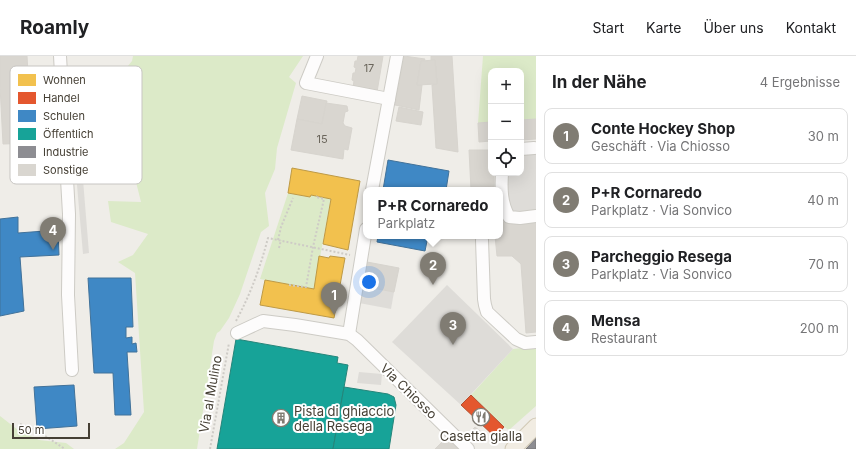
<!DOCTYPE html>
<html lang="de">
<meta charset="utf-8">
<style>
body{margin:0;font-family:Inter,sans-serif;background:#f2f2f2;color:#202124}
.controls{position:absolute;right:12px;top:12px;display:grid;overflow:hidden;border-radius:8px;box-shadow:0 4px 16px #0002}
.controls button{width:36px;height:36px;display:grid;place-items:center;padding:0;border:0;border-bottom:1px solid #e0e0e0;background:#fff;color:#202124;font:20px sans-serif}
.scale{position:absolute;left:12px;bottom:10px;width:78px;box-sizing:border-box;padding-left:4px;border:2px solid #453f34;border-top:0;font-size:11px;line-height:14px;white-space:nowrap;color:#453f34;-webkit-text-stroke:3px #fff;paint-order:stroke}
.you{position:absolute;left:369px;top:226px;width:14px;height:14px;margin:-10px;border:3px solid #fff;border-radius:50%;background:#1a73e8;box-shadow:0 0 0 6px #1a73e833}
.badge{display:grid;place-items:center;width:26px;height:26px;border-radius:50%;background:#807c73;color:#fff;font-size:13px;font-weight:700}
.pin{position:absolute;translate:-50% -33px;filter:drop-shadow(0 1px 2px #0008)}
.pin::after{content:'';position:absolute;top:21px;width:14px;height:12px;background:inherit;clip-path:polygon(0 0,100% 0,50% 100%)}
.popup{position:absolute;left:363px;top:131px;width:140px;height:52px;box-sizing:border-box;display:grid;place-content:center;border-radius:8px;background:#fff;filter:drop-shadow(0 1px 3px #0005);font-size:13px;white-space:nowrap;color:#757577}
.popup b{font-size:15px;color:#202124}
.popup::after{content:'';position:absolute;left:50%;top:100%;margin-left:-8px;border:8px solid transparent;border-top-color:#fff}
.list{margin:0;padding:0;list-style:none}
h2{display:flex;justify-content:space-between;align-items:center;height:52px;margin:0;padding:0 16px;font-size:17px}
h2 small{font-size:13px;font-weight:400;color:#757577}
.list li{display:grid;grid-template-columns:26px 1fr auto;gap:12px;align-items:center;box-sizing:border-box;height:56px;margin:0 8px 8px;padding:0 8px;border:1px solid #e0e0e0;border-radius:8px}
.list b{display:block;font-size:15px;white-space:nowrap}
.list p{margin:0;font-size:13px;white-space:nowrap;color:#757577}
.list em{font-size:13px;font-style:normal;color:#757577}
.icon{flex:none;width:22px;height:22px;fill:none;stroke:currentColor;stroke-width:2;stroke-linecap:round;stroke-linejoin:round}
.map{position:relative;flex:none;width:536px;height:393px;overflow:hidden}
header{display:flex;align-items:center;gap:24px;box-sizing:border-box;height:56px;padding:0 20px;background:#fff;border-bottom:1px solid #e0e0e0}
header strong{font-size:19px}
nav{display:flex;gap:22px;margin-inline-start:auto;font-size:14px}
main{display:flex}
aside{flex:1;background:#fff}
.map>svg:first-child{display:block}
.green{fill:#dceac8}
.parking{fill:#dedcd8}
.homes{fill:#f2c14e;stroke:#be9a46}
.shops{fill:#e4572e;stroke:#b45030}
.schools{fill:#3f88c5;stroke:#41729a}
.public{fill:#17a398;stroke:#25857a}
.industry{fill:#8d8d92;stroke:#777676}
.building{fill:#d9d6d0;stroke:#d7d4ce}
.lines{fill:none;stroke-linecap:round;stroke-linejoin:round}
.minor-casing{stroke:#cdcbc5;stroke-width:14}
.major-casing{stroke:#d1c9b5;stroke-width:17}
.path{stroke:#cecbc6;stroke-width:2;stroke-dasharray:2 2;stroke-linecap:butt}
.minor{stroke:#fdfcfc;stroke-width:12}
.major{stroke:#f1ece2;stroke-width:15}
.labels{text-anchor:middle;dominant-baseline:central;stroke-width:4;stroke-linejoin:round;paint-order:stroke}
.number-label{font-size:11px;fill:#6b665c}
.street-label{font-size:13px;fill:#453f34;stroke:#fff}
.poi-label{font-size:13px;fill:#453f34;stroke:#fff;text-anchor:start}
.key{fill:#fff;stroke:#c7c5c2;stroke-width:1}
.key-label{font-size:11px;fill:#453f34}
</style>
<header>
<strong>Roamly</strong>
<nav><a>Start</a><a>Karte</a><a>Über uns</a><a>Kontakt</a></nav>
</header>
<main>
<div class="map">
<svg width="536" height="393" viewBox="0 0 536 393">
<rect width="100%" height="100%" fill="#efede8"/>
<g class="green">
<polygon points="133,0 303,0 289,21 296,27 277,92 275,113 265,137 269,170 261,176 240,238 229,262 220,275 217,277 214,285 197,393 115,393 124,387 144,356 135,217 118,206 133,199 148,178 111,166 108,145 141,146 135,122 139,102 121,89 126,67 107,60 105,52 114,40 124,31 123,16 132,5"/>
<polygon points="483,0 536,0 536,63 521,64 521,15 491,15 491,66 478,67"/>
<polygon points="288,137 310,141 311,139 331,143 314,233 260,223"/>
<polygon points="531,291 536,291 536,350 509,374 504,371 471,339 513,293"/>
<polygon points="0,360 18,374 39,384 66,387 74,393 0,393"/>
</g>
<g class="parking">
<polygon points="67,14 74,14 89,197 83,198"/>
<polygon points="536,86 536,154 516,158 507,149 507,117 521,117 521,87"/>
<polygon points="447,229 513,293 461,349 392,286"/>
<polygon points="362,230 394,236 391,253 359,247"/>
<polygon points="359,316 382,318 381,329 357,327"/>
</g>
<g class="homes">
<polygon points="292,112 360,125 348,194 323,188 331,143 311,139 310,141 288,137"/>
<polygon points="319,200 329,202 330,200 345,202 334,262 260,249 265,224 314,233"/>
</g>
<polygon class="shops" points="471,339 504,371 495,381 461,349"/>
<g class="schools">
<polygon points="388,104 449,115 446,134 383,134"/>
<polygon points="18,161 18,177 58,174 59,199 20,201 24,255 0,260 0,163"/>
<polygon points="378,180 428,180 425,195 377,186"/>
<polygon points="88,222 131,222 133,271 126,271 126,282 132,281 132,288 136,287 137,296 127,296 131,359 115,359 113,317 94,317"/>
<polygon points="74,329 77,370 37,373 34,331"/>
</g>
<g class="public">
<polygon points="236,283 338,301 337,307 348,309 333,393 217,393"/>
<polygon points="344,331 388,338 394,341 396,349 389,393 333,393"/>
</g>
<polygon class="industry" points="536,382 536,393 526,393"/>
<g class="building">
<polygon points="0,0 27,0 32,87 3,88 0,30"/>
<polygon points="358,0 383,0 377,36 353,31 354,25 352,24 353,17 355,17 356,12 354,11 355,5 357,5"/>
<polygon points="404,0 425,3 424,5 421,5 417,29 422,29 419,54 395,49"/>
<polygon points="431,0 452,0 458,96 436,92 432,29 437,28 435,4 431,4"/>
<polygon points="435,4 437,28 417,29 421,5"/>
<polygon points="302,40 327,45 322,68 297,63"/>
<polygon points="326,47 347,50 348,55 345,56 343,67 345,70 352,72 348,94 344,93 343,103 291,94 297,63 322,68"/>
<polygon points="399,51 423,56 421,69 396,65"/>
<polygon points="536,63 536,83 521,84 521,64"/>
<polygon points="491,66 491,85 479,86 478,67"/>
<polygon points="469,94 491,94 491,117 494,117 494,134 471,134"/>
<polygon points="536,164 536,276 526,277 521,208 512,200 497,200 495,180 500,180 500,166"/>
<polygon points="367,206 399,212 394,236 362,230"/>
<polygon points="475,371 484,378 479,383 468,378"/>
<polygon points="448,380 460,392 459,393 435,393"/>
</g>
<g class="lines">
<defs>
<g id="minor">
<polyline points="60,0 69,158 68,239 72,314"/>
<polyline points="317,0 306,27 389,43"/>
<polyline points="521,93 534,92"/>
<path d="M502,117C501,133 501,147 509,161L520,162L536,160"/>
<polyline points="372,134 397,0"/>
<polyline points="482,184 484,243 485,249 487,256 516,283 525,287 536,286"/>
<polyline points="237,277 263,265 295,269 349,278 357,284 468,393"/>
<polyline points="349,278 366,173"/>
</g>
<polyline id="major" points="513,393 536,370"/>
</defs>
<use href="#minor" class="minor-casing"/>
<use href="#major" class="major-casing"/>
<g class="path">
<polyline points="278,184 281,171 293,142"/>
<polyline points="279,192 281,184"/>
<polyline points="289,229 306,231 313,191 324,143 316,141 317,140"/>
<path d="M236,265C251,237 260,212 268,182L350,199"/>
<polyline points="20,368 39,376 65,393"/>
<polyline points="210,393 229,287"/>
</g>
<use href="#minor" class="minor"/>
<use href="#major" class="major"/>
</g>
<defs>
<symbol id="restaurant-ring" viewBox="-11 -11 22 22"><circle r="9.5" fill="#fff" stroke="#807c73" stroke-width="1.5"/><path d="M-5-6h1v4h1v-4h1v4h1v-4h1v5L-1.5 .5V6h-2V.5L-5-1ZM5-6V6H3V1.5H1.5Q1.5-4 5-6Z" fill="#807c73"/></symbol>
<symbol id="building-ring" viewBox="-11 -11 22 22"><circle r="9.5" fill="#fff" stroke="#807c73" stroke-width="1.5"/><path d="M-4-6H4V6H1V3H-1V6H-4ZM-2.5-4.3h1.7v1.8h-1.7ZM.8-4.3h1.7v1.8H.8ZM-2.5-1h1.7V.8h-1.7ZM.8-1h1.7V.8H.8Z" fill="#807c73"/></symbol>
</defs>
<g fill-rule="evenodd">
<use href="#restaurant-ring" x="471" y="351" width="20" height="20"/>
<use href="#building-ring" x="271" y="352" width="20" height="20"/>
</g>
<g class="labels">
<g class="number-label">
<text x="369" y="12">17</text>
<text x="322" y="83">15</text>
</g>
<g class="street-label">
<text transform="translate(409 335) rotate(44)">Via Chiosso</text>
<text transform="translate(210 338) rotate(-80)">Via al Mulino</text>
</g>
<g class="poi-label">
<text x="294" y="355">Pista di ghiaccio<tspan x="294" dy="15">della Resega</tspan></text>
<text x="481" y="380" text-anchor="middle">Casetta gialla</text>
</g>
</g>
<rect x="10" y="10" width="132" height="118" rx="6" class="key"/>
<rect x="18" y="18" width="18" height="12" fill="#f2c14e"/>
<rect x="18" y="36" width="18" height="12" fill="#e4572e"/>
<rect x="18" y="54" width="18" height="12" fill="#3f88c5"/>
<rect x="18" y="72" width="18" height="12" fill="#17a398"/>
<rect x="18" y="90" width="18" height="12" fill="#8d8d92"/>
<rect x="18" y="108" width="18" height="12" fill="#d9d6d0"/>
<g class="key-label">
<text x="43" y="28">Wohnen</text>
<text x="43" y="46">Handel</text>
<text x="43" y="64">Schulen</text>
<text x="43" y="82">Öffentlich</text>
<text x="43" y="100">Industrie</text>
<text x="43" y="118">Sonstige</text>
</g>
</svg>
<div class="controls">
<button>+</button>
<button>−</button>
<button><svg class="icon" aria-label="locate" viewBox="0 0 24 24"><circle cx="12" cy="12" r="6"/><path d="M12 2v4M12 18v4M2 12h4M18 12h4"/></svg></button>
</div>
<div class="scale">50 m</div>
<div class="you"></div>
<div class="pin badge" style="left:334px;top:259px">1</div>
<div class="pin badge" style="left:433px;top:229px">2</div>
<div class="popup"><b>P+R Cornaredo</b>Parkplatz</div>
<div class="pin badge" style="left:453px;top:289px">3</div>
<div class="pin badge" style="left:53px;top:194px">4</div>
</div>
<aside>
<h2>In der Nähe<small>4 Ergebnisse</small></h2>
<ul class="list">
<li><span class="badge">1</span><div><b>Conte Hockey Shop</b><p>Geschäft · Via Chiosso</p></div><em>30 m</em></li>
<li><span class="badge">2</span><div><b>P+R Cornaredo</b><p>Parkplatz · Via Sonvico</p></div><em>40 m</em></li>
<li><span class="badge">3</span><div><b>Parcheggio Resega</b><p>Parkplatz · Via Sonvico</p></div><em>70 m</em></li>
<li><span class="badge">4</span><div><b>Mensa</b><p>Restaurant</p></div><em>200 m</em></li>
</ul>
</aside>
</main>
